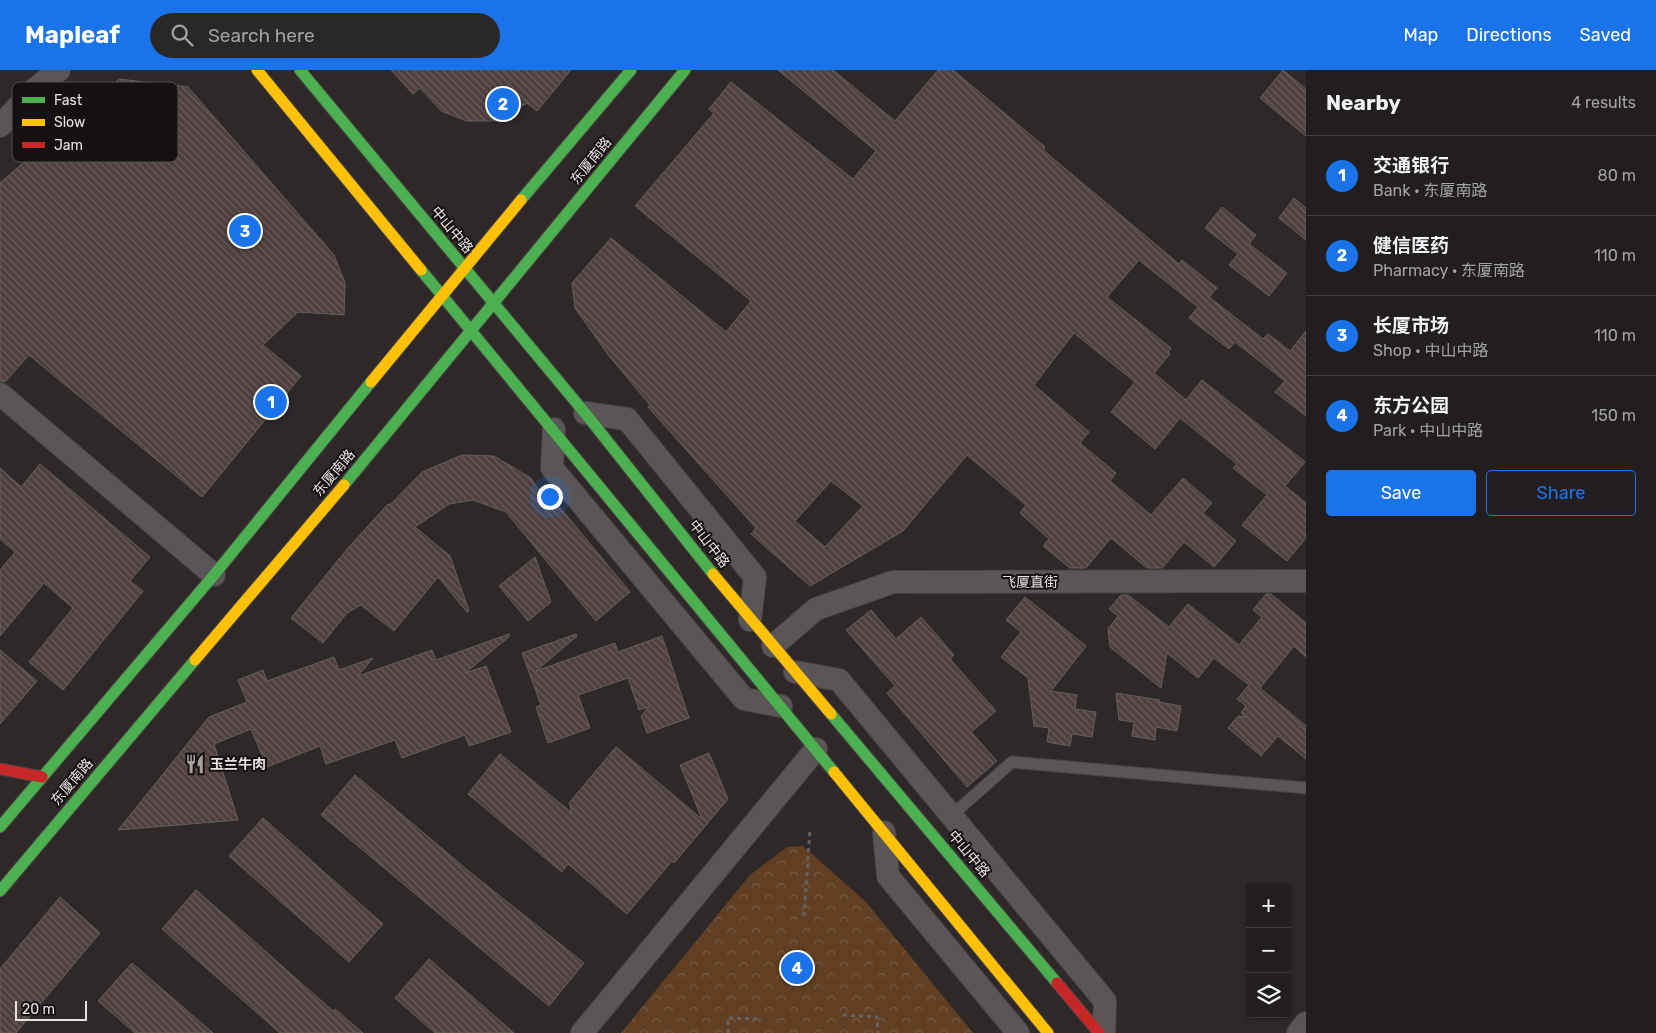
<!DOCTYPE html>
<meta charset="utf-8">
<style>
body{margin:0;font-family:Rubik,"Noto Sans SC",sans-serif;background:#2a2728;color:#f1f3f6}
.controls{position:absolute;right:15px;bottom:15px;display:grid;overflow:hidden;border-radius:5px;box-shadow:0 1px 4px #0004}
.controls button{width:45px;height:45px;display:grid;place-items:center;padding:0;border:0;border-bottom:1px solid #3f3c3d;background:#221e1f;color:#f1f3f6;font:25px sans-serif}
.scale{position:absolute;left:15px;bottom:12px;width:72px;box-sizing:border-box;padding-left:5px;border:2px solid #e8e1e2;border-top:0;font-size:14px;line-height:18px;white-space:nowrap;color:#e8e1e2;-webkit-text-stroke:4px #151011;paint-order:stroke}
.you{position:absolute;left:549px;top:426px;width:18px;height:18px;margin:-12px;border:4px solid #fff;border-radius:50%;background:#1a73e8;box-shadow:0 0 0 8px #1a73e833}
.badge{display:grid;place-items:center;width:32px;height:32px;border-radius:50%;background:#1a73e8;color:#fff;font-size:16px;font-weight:700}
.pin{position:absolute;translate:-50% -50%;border:2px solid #fff;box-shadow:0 1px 5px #0006}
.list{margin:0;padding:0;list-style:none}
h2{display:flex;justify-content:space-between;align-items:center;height:65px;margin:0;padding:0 20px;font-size:21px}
h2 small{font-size:16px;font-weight:400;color:#a2a2a4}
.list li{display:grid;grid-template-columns:32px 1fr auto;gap:15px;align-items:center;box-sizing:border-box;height:80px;padding:0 20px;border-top:1px solid #3f3c3d}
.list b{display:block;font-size:19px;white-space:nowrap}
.list p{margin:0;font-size:16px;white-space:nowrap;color:#a2a2a4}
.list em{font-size:16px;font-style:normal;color:#a2a2a4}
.actions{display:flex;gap:10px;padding:15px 20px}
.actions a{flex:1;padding:11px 0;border:1px solid #1a73e8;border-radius:5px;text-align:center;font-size:18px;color:#1a73e8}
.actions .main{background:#1a73e8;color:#fff}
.icon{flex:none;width:28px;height:28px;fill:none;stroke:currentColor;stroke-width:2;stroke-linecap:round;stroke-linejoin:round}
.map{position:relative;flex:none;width:1306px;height:963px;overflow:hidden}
header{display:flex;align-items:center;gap:30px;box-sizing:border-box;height:70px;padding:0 25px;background:#1a73e8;color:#fff}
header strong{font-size:24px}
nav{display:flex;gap:28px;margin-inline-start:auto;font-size:18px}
.search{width:350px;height:45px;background:#2a2728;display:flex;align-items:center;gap:12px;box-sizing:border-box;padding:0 18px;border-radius:28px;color:#a2a2a4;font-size:19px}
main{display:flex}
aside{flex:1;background:#221e1f}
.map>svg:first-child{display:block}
.park{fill:url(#park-crowns)}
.building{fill:url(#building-back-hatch);stroke:#645f5f;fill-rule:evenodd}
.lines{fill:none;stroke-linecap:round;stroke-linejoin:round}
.lane-casing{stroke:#484344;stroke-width:13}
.street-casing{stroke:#484344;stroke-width:24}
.fast-casing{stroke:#484344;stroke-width:13}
.slow-casing{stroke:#484344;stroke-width:13}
.jam-casing{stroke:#484344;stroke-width:13}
.path{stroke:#656162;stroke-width:3;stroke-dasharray:4 4;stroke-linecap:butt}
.lane{stroke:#5a5657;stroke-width:11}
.street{stroke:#5a5657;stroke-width:22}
.fast{stroke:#4caf50;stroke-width:11}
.slow{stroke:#ffc107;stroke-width:11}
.jam{stroke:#c62828;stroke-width:11}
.labels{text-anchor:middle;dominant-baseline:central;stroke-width:4;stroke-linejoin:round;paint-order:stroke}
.street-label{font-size:14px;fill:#e8e1e2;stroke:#151011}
.poi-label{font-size:14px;font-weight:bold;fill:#e8e1e2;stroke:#151011;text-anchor:start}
.key{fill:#151011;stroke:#544f50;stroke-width:1}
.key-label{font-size:14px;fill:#e8e1e2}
</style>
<header>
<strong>Mapleaf</strong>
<div class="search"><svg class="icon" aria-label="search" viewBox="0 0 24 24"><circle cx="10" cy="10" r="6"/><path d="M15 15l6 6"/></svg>Search here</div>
<nav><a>Map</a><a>Directions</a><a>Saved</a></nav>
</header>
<main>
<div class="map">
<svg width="1306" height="963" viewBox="0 0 1306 963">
<defs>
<pattern id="park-crowns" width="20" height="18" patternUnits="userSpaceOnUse" patternTransform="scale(1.25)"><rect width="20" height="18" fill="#623f22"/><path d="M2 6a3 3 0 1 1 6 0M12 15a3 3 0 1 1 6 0" fill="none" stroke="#785a42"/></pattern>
<pattern id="building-back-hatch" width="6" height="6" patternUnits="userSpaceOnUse" patternTransform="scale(1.25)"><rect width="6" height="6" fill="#4e403e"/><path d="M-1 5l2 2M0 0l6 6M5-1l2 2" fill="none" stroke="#685b5a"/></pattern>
</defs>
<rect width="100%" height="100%" fill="#2e2829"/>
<polygon class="park" points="803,776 866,832 973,963 621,963 750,805 787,777"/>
<g class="building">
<polygon points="391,0 571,0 537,41 527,33 496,51 467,51 441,41 420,18 413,24"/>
<path d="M778,0H833L895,51L938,0H953L1045,77L1043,80L1179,194L1182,190L1217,218L1209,227L1263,269L1268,264L1290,281L1306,261V346L1275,322L1285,311L1235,272L1229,279L1189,248L1198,237L1139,190L1107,227L1171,278L1168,282L1170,284L1154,303L1186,330L1202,310L1305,392L1285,416L1306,433V468L1287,491L1242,455L1267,425L1233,398L1237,394L1180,348L1155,379L1111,342L1135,312L1074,263L1034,315L1089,362L1080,373L1116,403L1110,411L1151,445L1183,408L1212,433L1203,443L1236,471L1214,497L1184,472L1162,498H1147L1111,468L1086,498H1070L1043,476L1049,469L1020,443L1026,435L967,385L903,461L810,516L751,464L756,458L648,337L650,335L609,286L575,238L572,213L611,168L726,262L751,231L635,136L714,43L709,39L731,12L853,109L876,81ZM831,411L863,436L825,477L795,451Z"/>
<polygon points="1283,0 1306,19 1306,66 1260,28"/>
<polygon points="119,9 188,17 334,185 345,213 344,245 298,242 263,275 301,306 202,427 29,285 5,312 0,311 0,113"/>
<polygon points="1294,128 1306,138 1306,170 1279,148"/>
<polygon points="1222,137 1256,165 1249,174 1287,203 1269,226 1229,195 1238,184 1205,158"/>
<polygon points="462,385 494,386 531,408 544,428 549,424 630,522 596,551 506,442 473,430 449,434 415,457 450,486 469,541 467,542 438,507 394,561 361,535 347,543 323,573 291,548 348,478 388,434 390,435 422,402"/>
<polygon points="40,394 150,487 130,511 143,521 63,620 29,592 73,538 44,513 0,566 0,500 15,482 0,469 0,398 21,417"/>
<polygon points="535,487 551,532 528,551 499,516"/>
<polygon points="1266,524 1271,524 1306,553 1306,587 1294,576 1260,618 1306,656 1306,689 1278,666 1261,686 1228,658 1238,646 1246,647 1241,643 1246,636 1237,629 1249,615 1214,588 1198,608 1167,583 1161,618 1110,577 1108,559 1118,546 1109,539 1121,525 1128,525 1169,557 1188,534 1239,575 1262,547 1253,540"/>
<polygon points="1025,527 1086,576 1051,621 1077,625 1075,639 1096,642 1092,667 1072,664 1070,676 1047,672 1049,658 1034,656 1028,608 1001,587 1021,562 1006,550"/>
<polygon points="871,540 896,569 921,547 954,585 950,589 996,641 971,662 997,691 967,717 887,623 895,616 846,560"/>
<polygon points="509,564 510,566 465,603 486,596 511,662 469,676 465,665 402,688 395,670 326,694 320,676 267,697 251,659 214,674 238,750 118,760 209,647 247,632 238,610 263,600 267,611 334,587 339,600 373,588 358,606 432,580 436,590"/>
<polygon points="576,564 577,566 536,601 615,573 618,582 662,566 689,648 647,663 641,646 649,637 639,640 628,608 578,625 590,658 548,673 536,637 541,635 522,583"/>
<polygon points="0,580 37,611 0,654"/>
<polygon points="1116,623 1160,630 1159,632 1181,636 1177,661 1156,657 1155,670 1132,666 1134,652 1119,650"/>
<polygon points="616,677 702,749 680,695 709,683 728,729 674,793 672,791 627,844 568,794 562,802 468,724 500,684 572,743 569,733"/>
<polygon points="355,705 471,803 584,893 549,936 321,745"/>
<polygon points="263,748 383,854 349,892 229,786"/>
<polygon points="196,820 333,941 335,939 363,963 280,963 162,859"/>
<polygon points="60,827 100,863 16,963 0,963 0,899"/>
<polygon points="429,889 514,963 435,963 395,928"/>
<polygon points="132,893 213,963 135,963 98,931"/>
</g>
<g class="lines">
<defs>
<polyline id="lane" points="951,746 1012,692 1306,718"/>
<g id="street">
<polyline points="0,56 35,19 59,0"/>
<polyline points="0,324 214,505"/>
<polyline points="585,343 627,349 755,507 750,550"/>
<polyline points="554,359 552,398 744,629 781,636"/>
<polyline points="773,576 816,539 893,512 1306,511"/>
<polyline points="795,602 839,610 1105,931 1104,963"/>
<polyline points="884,762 888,806 1018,963"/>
<polyline points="582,963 816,679"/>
<polyline points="1298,963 1306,953"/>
</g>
<g id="fast">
<polyline points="300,0 585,343 713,504"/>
<polyline points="521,130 631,0"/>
<polyline points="421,200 834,702"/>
<polyline points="344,415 685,0"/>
<polyline points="831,644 1057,913"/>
<polyline points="0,757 214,505 371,312"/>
<polyline points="0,821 195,590"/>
</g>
<g id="slow">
<polyline points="257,0 421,200"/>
<polyline points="371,312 521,130"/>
<polyline points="713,504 831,644"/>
<polyline points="195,590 344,415"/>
<polyline points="834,702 1048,963"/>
</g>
<g id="jam">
<polyline points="0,699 42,707"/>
<polyline points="1057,913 1099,963"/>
</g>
</defs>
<use href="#lane" class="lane-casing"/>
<use href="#street" class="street-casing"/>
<use href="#fast" class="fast-casing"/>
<use href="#slow" class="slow-casing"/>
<use href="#jam" class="jam-casing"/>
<g class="path">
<polyline points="804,846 810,760"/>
<polyline points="843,945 877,947 878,963"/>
<polyline points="728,963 728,948 762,949"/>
</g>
<use href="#lane" class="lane"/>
<use href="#street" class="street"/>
<use href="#fast" class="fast"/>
<use href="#slow" class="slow"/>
<use href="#jam" class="jam"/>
</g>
<defs>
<symbol id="restaurant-bare" viewBox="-9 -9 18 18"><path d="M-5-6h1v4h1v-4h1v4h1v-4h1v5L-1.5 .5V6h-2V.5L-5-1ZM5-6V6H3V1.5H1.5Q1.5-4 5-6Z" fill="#a7a0a1" stroke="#151011" stroke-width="2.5" paint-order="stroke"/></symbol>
</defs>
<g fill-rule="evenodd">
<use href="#restaurant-bare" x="181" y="680" width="28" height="28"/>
</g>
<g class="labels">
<g class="street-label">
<text transform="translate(591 91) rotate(-51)">东厦南路</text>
<text transform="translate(452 160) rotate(50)">中山中路</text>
<text transform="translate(334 403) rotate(-50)">东厦南路</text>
<text transform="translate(709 474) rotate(52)">中山中路</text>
<text x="1030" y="512">飞厦直街</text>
<text transform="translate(72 712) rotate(-50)">东厦南路</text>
<text transform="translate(969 784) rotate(50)">中山中路</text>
</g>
<g class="poi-label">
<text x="210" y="694">玉兰牛肉</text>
</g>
</g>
<rect x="12" y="12" width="166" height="80" rx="8" class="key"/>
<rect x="22" y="27" width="23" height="6" fill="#4caf50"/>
<rect x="22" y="49" width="23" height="7" fill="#ffc107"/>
<rect x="22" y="72" width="23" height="6" fill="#c62828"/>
<g class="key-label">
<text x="54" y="35">Fast</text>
<text x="54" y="57">Slow</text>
<text x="54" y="80">Jam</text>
</g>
</svg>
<div class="controls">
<button>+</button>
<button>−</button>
<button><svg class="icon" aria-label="layers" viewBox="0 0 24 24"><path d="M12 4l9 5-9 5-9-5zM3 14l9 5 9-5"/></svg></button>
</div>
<div class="scale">20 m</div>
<div class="you"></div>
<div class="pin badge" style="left:271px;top:332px">1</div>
<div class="pin badge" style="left:503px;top:34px">2</div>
<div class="pin badge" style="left:245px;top:161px">3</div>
<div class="pin badge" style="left:797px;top:898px">4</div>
</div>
<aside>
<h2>Nearby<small>4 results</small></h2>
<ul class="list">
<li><span class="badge">1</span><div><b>交通银行</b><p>Bank · 东厦南路</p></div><em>80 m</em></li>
<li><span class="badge">2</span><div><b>健信医药</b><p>Pharmacy · 东厦南路</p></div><em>110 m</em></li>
<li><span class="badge">3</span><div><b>长厦市场</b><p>Shop · 中山中路</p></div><em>110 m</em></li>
<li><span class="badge">4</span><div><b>东方公园</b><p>Park · 中山中路</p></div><em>150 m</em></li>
</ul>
<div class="actions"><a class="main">Save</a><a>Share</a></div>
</aside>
</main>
